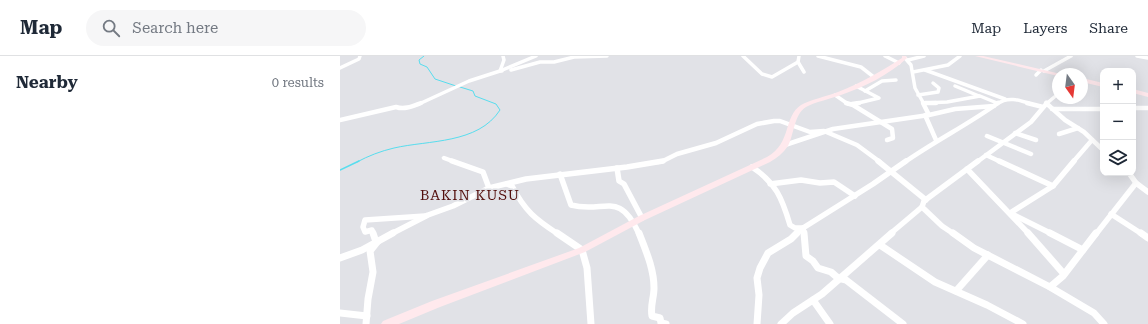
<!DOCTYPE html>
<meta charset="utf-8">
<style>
body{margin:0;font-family:"Roboto Serif",serif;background:#f6f6f7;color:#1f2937}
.controls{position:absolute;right:12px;top:12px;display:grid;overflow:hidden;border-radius:8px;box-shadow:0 4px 16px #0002}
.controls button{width:36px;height:36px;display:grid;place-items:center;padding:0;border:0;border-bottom:1px solid #e0e1e3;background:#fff;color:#1f2937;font:20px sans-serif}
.compass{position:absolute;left:712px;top:12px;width:36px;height:36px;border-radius:50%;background:#fff;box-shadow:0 4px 16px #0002;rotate:166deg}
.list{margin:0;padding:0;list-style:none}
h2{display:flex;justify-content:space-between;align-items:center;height:52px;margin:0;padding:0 16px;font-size:17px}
h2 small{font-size:13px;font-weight:400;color:#747a83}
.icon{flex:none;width:22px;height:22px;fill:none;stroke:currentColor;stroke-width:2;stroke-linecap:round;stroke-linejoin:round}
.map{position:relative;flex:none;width:808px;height:268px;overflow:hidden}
header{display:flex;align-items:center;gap:24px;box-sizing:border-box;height:56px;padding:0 20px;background:#fff;border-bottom:1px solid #e0e1e3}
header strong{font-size:19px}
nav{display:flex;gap:22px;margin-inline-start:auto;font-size:14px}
.search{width:280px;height:36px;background:#f6f6f7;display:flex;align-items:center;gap:10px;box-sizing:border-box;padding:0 14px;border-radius:22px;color:#747a83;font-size:15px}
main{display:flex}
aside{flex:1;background:#fff}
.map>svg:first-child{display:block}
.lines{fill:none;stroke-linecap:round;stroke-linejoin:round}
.stream-far1{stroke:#58ddee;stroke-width:1}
.stream{stroke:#58ddee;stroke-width:1.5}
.street-far3{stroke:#fff;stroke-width:3.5}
.street-far2{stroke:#fff;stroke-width:4.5}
.street-far1{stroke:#fff;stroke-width:5.5}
.street{stroke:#fff;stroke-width:7}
.secondary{fill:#ffe9ed;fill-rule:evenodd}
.labels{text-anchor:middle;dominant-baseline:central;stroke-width:3;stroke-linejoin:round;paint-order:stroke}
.quarter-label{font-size:14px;letter-spacing:1px;fill:#530f0d;stroke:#e1e2e7}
</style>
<header>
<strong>Map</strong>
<div class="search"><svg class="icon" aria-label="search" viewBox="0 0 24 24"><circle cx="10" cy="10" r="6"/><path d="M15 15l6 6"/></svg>Search here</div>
<nav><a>Map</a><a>Layers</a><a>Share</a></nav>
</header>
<main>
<aside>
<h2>Nearby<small>0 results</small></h2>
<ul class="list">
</ul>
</aside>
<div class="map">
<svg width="808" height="268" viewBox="0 0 808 268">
<rect width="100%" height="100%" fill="#e1e2e7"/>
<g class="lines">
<g class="stream-far1">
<polyline points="84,0 79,4 80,8 87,11 95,23 116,30"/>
<path d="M17,106C28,100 41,95 54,92C89,84 138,88 160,54L156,48L135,40L133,35L120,31"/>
</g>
<polyline class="stream" points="0,114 19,105"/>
<g class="street-far3">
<polyline points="403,0 422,18 432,21 458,6"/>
<polyline points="459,0 458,6 464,16"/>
<polyline points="478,0 521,11 535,22"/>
<polyline points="545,0 559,7"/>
<polyline points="797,0 808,2"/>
<polyline points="565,2 571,9 575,32 584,48"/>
<polyline points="568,4 584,0"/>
<polyline points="0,12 19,3 20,0"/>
<polyline points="171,14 200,6 214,6 234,1 267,0"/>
<polyline points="585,14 665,43"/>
<polyline points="162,15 160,15 164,4 163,0"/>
<polyline points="704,15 731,0"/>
<polyline points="573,16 608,9 620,0"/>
<polyline points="696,19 701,14"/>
<polyline points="615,30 639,40"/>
<polyline points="525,35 542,25 556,24"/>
<polyline points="495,39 508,48"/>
<polyline points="578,39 598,36 599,32 593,27"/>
<polyline points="585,47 607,46 640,40 657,47"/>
<polyline points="79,48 129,25 160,15 196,0"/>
<polyline points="514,48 539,42 516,30"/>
<path d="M657,48C668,40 679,44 691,48"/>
<polyline points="706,48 718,38"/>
</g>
<g class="street-far2">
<polyline points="506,47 513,49 552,73 553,82 547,84"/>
<polyline points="583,47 589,59"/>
<polyline points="585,47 596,47"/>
<polyline points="687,47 703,51"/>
<polyline points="706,47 725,64 744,76 763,94"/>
<polyline points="512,48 519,47"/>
<polyline points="793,52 808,52"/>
<polyline points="712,53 763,53"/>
<polyline points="585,59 596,84"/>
<path d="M0,64L56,51C65,54 73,50 81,47"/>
<polyline points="675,77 696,84"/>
<polyline points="719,78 738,72"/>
<polyline points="647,80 691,98"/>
<polyline points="445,89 493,73 589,59 615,53 654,50"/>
<polyline points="646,99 661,106"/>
<polyline points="104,102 115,106"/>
<polyline points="318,106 323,105 337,98 376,87 417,68 434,65 440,65 470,76 484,75 517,89 540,106"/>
<path d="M565,106C595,85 629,68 658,47"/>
<polyline points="637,106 691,66 707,47"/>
<polyline points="733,106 752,84"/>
</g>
<g class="street-far1">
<polyline points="112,105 143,116 149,132"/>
<polyline points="538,105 586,144"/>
<polyline points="659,105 713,130 734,105"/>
<path d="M412,111C436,127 442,142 450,169L455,172H463L533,128L566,105"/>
<polyline points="277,112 279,125 284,128 302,162"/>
<polyline points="627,113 689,178"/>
<polyline points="789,117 796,127 808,136"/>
<path d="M220,118L231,149C264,158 279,133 299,178"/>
<path d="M167,128L172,130C185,155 195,163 218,178"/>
<polyline points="430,128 461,124 480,127 494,126 515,140"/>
<polyline points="582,151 602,170 614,178"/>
<polyline points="670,157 713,130"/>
<polyline points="672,158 712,178"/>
<polyline points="771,158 802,178"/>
<polyline points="33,178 32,174 25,176 23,171 25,164 85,160"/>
<polyline points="51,178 88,159 113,150 149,132 186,123 287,111 323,105"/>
<polyline points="456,178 463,172 464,178"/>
<polyline points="550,178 582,151 584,145 638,105"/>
<polyline points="756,178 796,127"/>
</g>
<g class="street">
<polyline points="217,177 242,194 247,212 251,268"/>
<path d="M299,177C306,195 314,213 314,232C314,242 310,250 312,260L320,262L321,267L326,268"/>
<polyline points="464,177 466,200 473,205 478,212 491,216 498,222 506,224 563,268"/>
<polyline points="613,177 634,192 710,231 723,220 756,177"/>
<polyline points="688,177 724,218"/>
<polyline points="710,177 743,194"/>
<polyline points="801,177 808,182"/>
<polyline points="540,189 595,226 647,249 683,268"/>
<polyline points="0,202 22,194 53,177"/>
<polyline points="710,231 754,257 764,268"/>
<polyline points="616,235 648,199"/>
<polyline points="473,244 490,268"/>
<polyline points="0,257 27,260"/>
<polyline points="26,268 28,243 33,216 30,195 38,185 35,183 33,177"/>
<polyline points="417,268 419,239 417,222 420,212 428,197 451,183 457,177"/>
<polyline points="441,268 453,257 482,238 552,177"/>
</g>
<g class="secondary">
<path d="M562,0H566L567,2C549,19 524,31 501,39C490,43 475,46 466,51C454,58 454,79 448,90C443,97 437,102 430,106L305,164L245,196L100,251L59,268H41L43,265L92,245L239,192L299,160L427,101C452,87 443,61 461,49C469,44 488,40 498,36C521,27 542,15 562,2Z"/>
<polygon points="635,0 643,0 721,18 718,18 718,20"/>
<polygon points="742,22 763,27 763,31 742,26"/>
<polygon points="793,33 808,37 808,41 793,37"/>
</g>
</g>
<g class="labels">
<g class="quarter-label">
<text x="130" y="139">BAKIN KUSU</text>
</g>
</g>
</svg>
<div class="controls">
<button>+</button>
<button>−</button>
<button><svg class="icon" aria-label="layers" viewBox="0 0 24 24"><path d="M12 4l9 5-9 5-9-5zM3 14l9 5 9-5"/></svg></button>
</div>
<svg class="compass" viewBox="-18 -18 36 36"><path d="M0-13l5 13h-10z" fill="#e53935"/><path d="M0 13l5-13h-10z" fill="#747a83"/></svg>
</div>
</main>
